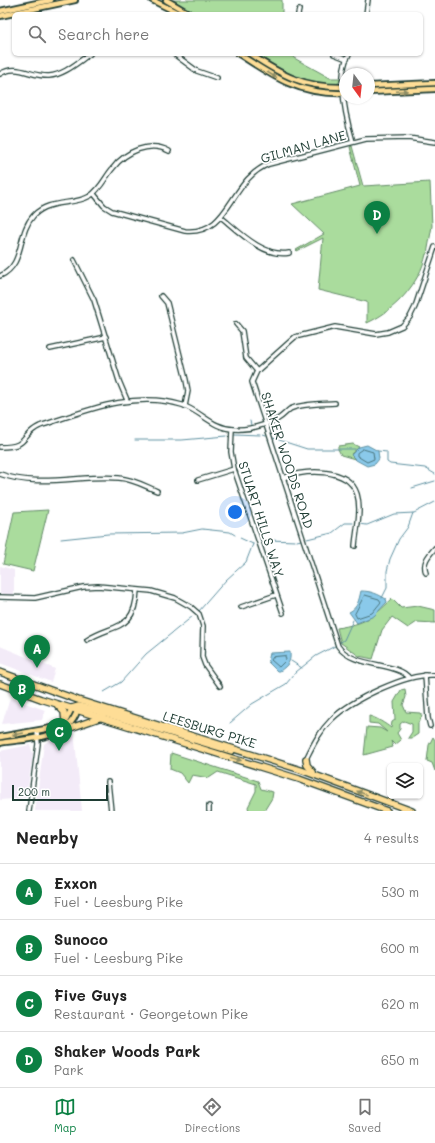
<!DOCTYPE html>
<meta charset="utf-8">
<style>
body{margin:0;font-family:Mali,sans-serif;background:#f2f2f2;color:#222}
.controls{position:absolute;right:12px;bottom:12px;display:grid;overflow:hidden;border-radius:6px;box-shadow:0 1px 3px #0004}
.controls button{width:36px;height:36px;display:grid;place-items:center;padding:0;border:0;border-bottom:1px solid #e0e0e0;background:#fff;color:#222;font:20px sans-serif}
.compass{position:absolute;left:339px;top:68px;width:36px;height:36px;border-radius:50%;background:#fff;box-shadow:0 1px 3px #0004;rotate:165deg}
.scale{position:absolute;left:12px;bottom:10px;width:96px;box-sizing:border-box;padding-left:4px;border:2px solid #1f3d34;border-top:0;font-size:11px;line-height:14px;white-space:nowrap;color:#1f3d34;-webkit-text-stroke:3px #fff;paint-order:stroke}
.you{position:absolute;left:235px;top:512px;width:14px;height:14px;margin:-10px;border:3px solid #fff;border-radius:50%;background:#1a73e8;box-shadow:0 0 0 6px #1a73e833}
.badge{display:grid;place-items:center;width:26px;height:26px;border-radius:50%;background:#0b8043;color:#fff;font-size:13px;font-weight:700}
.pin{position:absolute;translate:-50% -33px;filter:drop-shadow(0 1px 2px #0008)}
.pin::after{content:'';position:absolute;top:21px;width:14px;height:12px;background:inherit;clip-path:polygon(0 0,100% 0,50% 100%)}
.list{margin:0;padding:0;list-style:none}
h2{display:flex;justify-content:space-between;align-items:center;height:52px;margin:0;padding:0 16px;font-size:17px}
h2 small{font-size:13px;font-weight:400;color:#767676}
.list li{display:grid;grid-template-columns:26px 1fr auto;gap:12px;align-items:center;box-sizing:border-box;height:56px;padding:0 16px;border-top:1px solid #e0e0e0}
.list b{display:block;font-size:15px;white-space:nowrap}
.list p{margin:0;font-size:13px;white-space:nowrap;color:#767676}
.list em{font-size:13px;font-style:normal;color:#767676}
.icon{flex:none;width:22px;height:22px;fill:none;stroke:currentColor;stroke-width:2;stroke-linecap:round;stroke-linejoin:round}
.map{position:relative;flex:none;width:435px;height:811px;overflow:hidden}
.search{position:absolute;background:#fff;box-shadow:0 1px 3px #0004;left:12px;right:12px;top:12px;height:44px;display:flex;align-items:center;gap:10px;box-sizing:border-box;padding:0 14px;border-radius:6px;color:#767676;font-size:15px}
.sheet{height:276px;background:#fff}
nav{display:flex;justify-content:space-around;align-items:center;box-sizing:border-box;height:56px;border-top:1px solid #e0e0e0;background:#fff;font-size:11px;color:#767676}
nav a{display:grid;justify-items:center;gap:2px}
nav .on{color:#0b8043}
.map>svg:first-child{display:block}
.built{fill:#f3ebf8}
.green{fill:#aadc9d;stroke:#648c68}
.water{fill:#8ac9ea;stroke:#5f91a1}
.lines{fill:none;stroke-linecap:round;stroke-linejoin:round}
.shore{stroke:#4a757d;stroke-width:1}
.stream{stroke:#5f91a1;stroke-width:1}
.minor-casing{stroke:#1f3d34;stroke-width:6}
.major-casing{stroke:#1f3d34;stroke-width:8}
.highway-casing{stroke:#1f3d34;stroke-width:8}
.minor{stroke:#fff;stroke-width:3.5}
.major{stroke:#fedd96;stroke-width:4.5}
.highway{stroke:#fedd96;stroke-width:5.5}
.oneway{fill:#8e8d65}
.labels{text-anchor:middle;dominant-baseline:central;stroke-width:3.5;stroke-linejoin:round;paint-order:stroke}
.street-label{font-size:13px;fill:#1f3d34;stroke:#fff}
</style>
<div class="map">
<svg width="435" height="811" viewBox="0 0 435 811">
<rect width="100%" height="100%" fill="#fff"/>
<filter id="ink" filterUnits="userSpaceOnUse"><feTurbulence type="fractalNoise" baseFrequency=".025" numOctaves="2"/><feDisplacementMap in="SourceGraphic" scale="8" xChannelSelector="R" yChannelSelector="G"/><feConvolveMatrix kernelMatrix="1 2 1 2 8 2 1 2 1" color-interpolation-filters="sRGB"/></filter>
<g filter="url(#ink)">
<g class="built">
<polygon points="0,566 14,570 14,596 0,593"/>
<polygon points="0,646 55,669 51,682 0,663"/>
<polygon points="10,698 45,710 42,720 2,724"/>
<polygon points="74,731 82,811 35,811 44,744 48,741"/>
<polygon points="30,745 33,754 26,798 0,800 0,751"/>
</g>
<g class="green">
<polygon points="173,0 282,0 282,14 195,14"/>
<path d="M257,54H291L294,58L330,78H341L338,84C308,88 281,70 257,54Z"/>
<path d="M352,146L363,186L430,182L432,226L427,254H426C420,284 394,311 367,323V302L318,290L323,238L297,251L296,250L324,234L292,204L360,186L350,147Z"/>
<polygon points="353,444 359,447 351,454 355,459 341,455 338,449 338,446"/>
<polygon points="48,510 33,571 3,564 14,512"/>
<path d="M392,599L401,608L418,606L435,610V623L417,622L408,628L392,617L382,630L373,659L359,656L341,643L337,628C366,623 371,619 392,599Z"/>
<path d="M405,689L406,697L403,705L406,712L420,713L422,716L418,723V734L412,738H408L412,732V724L404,721L400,724V729L397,733L401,740L395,745L391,741L393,747L364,755L367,727L380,728L387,732L378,724L369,723V716C375,717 386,724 391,728L392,722L395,720L394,702L401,690Z"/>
<polygon points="433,737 435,740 435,771 432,763 427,761 429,745"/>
<polygon points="171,753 258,781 261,789 273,792 272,798 264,811 249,811 248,807 256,791 256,784 218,772 209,778 192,775 188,783 180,773 170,769"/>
</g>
<g class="water">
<polygon points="367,445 378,451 379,459 375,464 367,466 356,460 351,455 359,447"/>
<path d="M361,591C371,591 378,594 386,599L387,602L374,616L357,623L349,612C358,608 359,599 361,591Z"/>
<path d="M290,652C291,662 288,665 280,671H277L268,662L270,653Z"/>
</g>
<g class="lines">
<g class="shore">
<polygon points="363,449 373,452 374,459 367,462 357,456 357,453"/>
<polygon points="365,595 379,599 381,602 372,613 357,618 355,614"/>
<polygon points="285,656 286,660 279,667 271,660 273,657"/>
</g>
<g class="stream">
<polyline points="250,421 251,425"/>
<polyline points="235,434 260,435"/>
<polyline points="263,435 266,436"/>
<polyline points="273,438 307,449 355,449"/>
<polyline points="135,440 182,440 227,436"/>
<polyline points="378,451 387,452 387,462 390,464 425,468 435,474"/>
<polyline points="412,488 435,481"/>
<polyline points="359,524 367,525 394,514 414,513 435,502"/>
<polyline points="240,538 253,544"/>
<polyline points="61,539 108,534 182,533 202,529 230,532 235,535"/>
<polyline points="307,539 332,533 345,523 353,523"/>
<polyline points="297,541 301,540"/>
<polyline points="261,542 269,540 295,541"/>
<polyline points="382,598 387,588 387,571 390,559 399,539 408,527 413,513"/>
<polyline points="199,611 226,580 246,562 253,544"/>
<polyline points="339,643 344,640 353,620"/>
<polyline points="291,661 302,668"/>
<polyline points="104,692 121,682 146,654 193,616"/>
<polyline points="230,723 252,704 286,684 296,672 316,656 335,646"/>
</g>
<defs>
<g id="minor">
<polyline points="298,14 299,10"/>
<polyline points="366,14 368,0"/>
<polyline points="174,54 197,71 217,78"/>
<polyline points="334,54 347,59"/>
<path d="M349,54C336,76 346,118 353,142"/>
<path d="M0,74C17,63 31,77 49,76C64,75 78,62 90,54"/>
<path d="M94,194L104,206L112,211L185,231C231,235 229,180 269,164L366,139L408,138L435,142"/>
<path d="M221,217C238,231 264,258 289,253"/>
<polyline points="74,260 94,300 119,381 127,400"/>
<path d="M0,276C26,264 16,234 34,215C50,199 72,206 90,196C101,189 105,177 113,168C125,152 150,140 169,151"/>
<polyline points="161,296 167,303 186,380 188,391 185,406"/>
<polyline points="236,324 242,331 246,358 257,371"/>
<polyline points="50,349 106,337"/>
<polyline points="232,429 231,452 234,469 283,613"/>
<path d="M0,447C30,447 20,435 40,426C85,411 134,390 182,405C201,411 213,429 234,429C248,430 265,425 278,419C283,416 286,412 290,409C303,403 322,404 335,403"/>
<path d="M0,474C39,488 79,475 119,478C133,479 145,486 157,491"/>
<path d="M283,478C304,470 348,466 357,494C362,510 356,531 355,546"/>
<polyline points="198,480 234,469"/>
<path d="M426,573C422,563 428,556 435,548"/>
<polyline points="0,597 35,598 83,587 98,586 151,591 175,598 191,607 199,614 203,626 202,657 205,665 220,686"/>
<polyline points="241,607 276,595"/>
<path d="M87,640C114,623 135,632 137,590"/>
<polyline points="425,675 428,718 430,726"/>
<path d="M409,678C399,662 352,668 338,646L252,382L257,371L295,337L335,327L376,334L388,332L402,326L410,317L415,307L435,247"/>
<path d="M306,759C313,745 319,732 331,720C351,700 406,673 435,675"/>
<polyline points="108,782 111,811"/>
<polyline points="29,811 38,744 37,731"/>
<polyline points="209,811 209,806"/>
</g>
<g id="major">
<polyline points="152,0 180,14"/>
<polyline points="166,0 190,14"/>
<polyline points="0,11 51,0"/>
<polyline points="0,16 75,0"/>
<path d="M239,54C275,78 301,95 345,93"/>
<path d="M250,54C283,76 305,88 345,87"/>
<polyline points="369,86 435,83"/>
<polyline points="369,92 435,89"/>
<polyline points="0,737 57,727 65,722 72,708"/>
<path d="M0,743C26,738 72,741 78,707"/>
</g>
<g id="highway">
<polyline points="0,672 78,700 301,770 412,811"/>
<polyline points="0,684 41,699 299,779 387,811"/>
<polyline points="58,706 64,712 65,722"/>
<polyline points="72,708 79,706 87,708 232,751"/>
<polyline points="62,731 102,717"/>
<polyline points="306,759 307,765 313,772"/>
</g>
</defs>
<use href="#minor" class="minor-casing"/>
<use href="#major" class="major-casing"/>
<use href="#highway" class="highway-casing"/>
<use href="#minor" class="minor"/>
<use href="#major" class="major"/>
<use href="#highway" class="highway"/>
</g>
<defs><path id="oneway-solid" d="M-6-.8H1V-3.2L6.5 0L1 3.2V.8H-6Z"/></defs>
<g class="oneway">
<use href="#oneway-solid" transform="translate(272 75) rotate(31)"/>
<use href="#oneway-solid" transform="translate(402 91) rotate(-3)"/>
<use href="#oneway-solid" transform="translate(18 734) rotate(170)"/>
<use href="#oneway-solid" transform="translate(236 759) rotate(17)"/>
<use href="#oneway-solid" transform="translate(362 793) rotate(-160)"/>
</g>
</g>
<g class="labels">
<g class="street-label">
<text transform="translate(303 146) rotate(-16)">GILMAN LANE</text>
<text transform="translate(288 460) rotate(72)">SHAKER WOODS ROAD</text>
<text transform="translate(262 519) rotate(72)">STUART HILLS WAY</text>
<text transform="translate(210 729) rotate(17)">LEESBURG PIKE</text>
</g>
</g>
</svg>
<div class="controls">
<button><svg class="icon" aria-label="layers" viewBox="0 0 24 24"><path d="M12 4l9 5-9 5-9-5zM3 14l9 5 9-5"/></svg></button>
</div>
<svg class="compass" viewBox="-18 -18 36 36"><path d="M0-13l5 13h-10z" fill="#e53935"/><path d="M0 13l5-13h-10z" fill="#767676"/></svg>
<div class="scale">200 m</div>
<div class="you"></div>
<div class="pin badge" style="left:37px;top:668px">A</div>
<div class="pin badge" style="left:22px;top:708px">B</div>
<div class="pin badge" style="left:59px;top:751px">C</div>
<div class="pin badge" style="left:377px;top:234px">D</div>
<div class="search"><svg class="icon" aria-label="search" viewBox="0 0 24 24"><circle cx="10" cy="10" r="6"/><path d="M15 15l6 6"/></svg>Search here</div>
</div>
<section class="sheet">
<h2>Nearby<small>4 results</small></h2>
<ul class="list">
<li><span class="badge">A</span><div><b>Exxon</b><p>Fuel · Leesburg Pike</p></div><em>530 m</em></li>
<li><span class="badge">B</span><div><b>Sunoco</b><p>Fuel · Leesburg Pike</p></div><em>600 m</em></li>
<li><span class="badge">C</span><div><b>Five Guys</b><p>Restaurant · Georgetown Pike</p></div><em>620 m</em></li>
<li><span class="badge">D</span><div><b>Shaker Woods Park</b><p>Park</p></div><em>650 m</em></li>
</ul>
</section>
<nav>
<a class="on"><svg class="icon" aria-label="map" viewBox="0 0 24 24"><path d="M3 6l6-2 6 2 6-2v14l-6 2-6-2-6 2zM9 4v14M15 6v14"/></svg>Map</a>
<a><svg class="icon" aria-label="directions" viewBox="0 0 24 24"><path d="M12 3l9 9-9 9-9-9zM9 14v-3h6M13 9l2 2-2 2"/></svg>Directions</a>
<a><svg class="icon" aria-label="saved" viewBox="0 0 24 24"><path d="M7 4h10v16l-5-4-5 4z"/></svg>Saved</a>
</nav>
